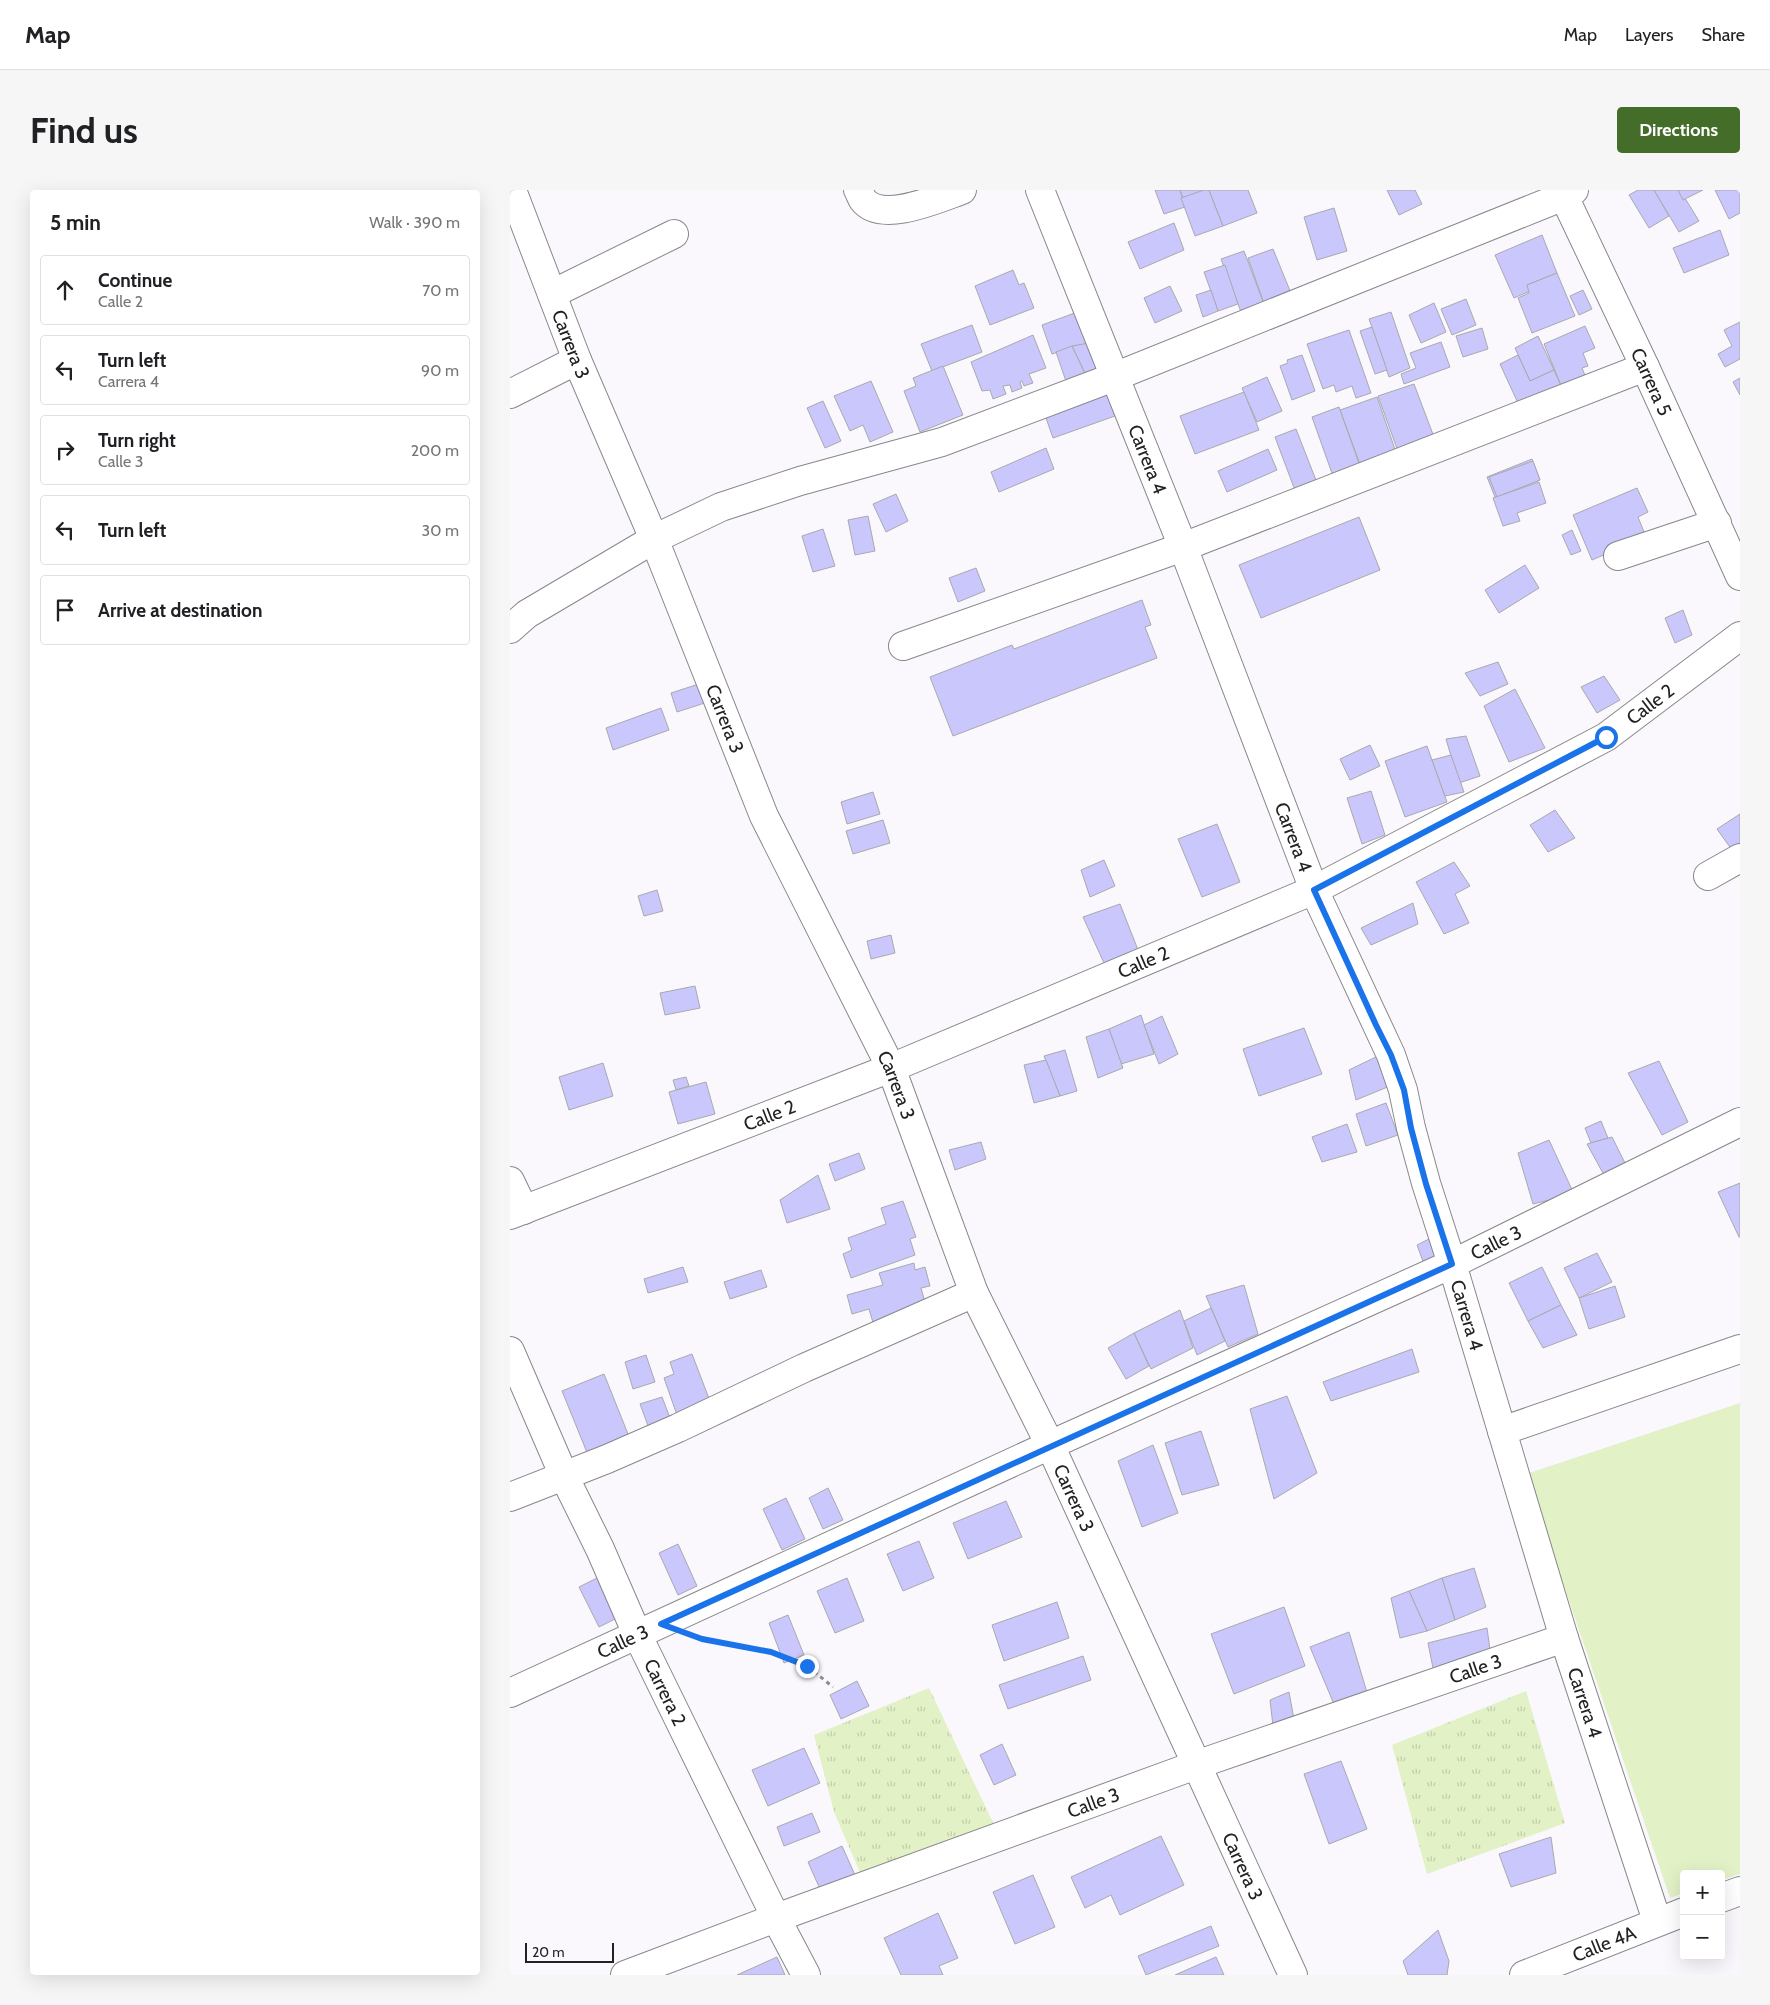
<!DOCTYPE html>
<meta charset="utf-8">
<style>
body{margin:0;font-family:Cabin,sans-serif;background:#f6f6f6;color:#202124}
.controls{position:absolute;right:15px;bottom:15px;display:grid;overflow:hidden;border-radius:5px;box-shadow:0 5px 20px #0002}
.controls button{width:45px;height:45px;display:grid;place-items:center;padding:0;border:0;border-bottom:1px solid #e0e0e0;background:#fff;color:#202124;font:25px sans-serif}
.scale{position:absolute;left:15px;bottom:12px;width:89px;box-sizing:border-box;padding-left:5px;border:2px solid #222123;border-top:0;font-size:14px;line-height:18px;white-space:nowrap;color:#222123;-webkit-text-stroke:4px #faf8fd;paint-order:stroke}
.stop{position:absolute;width:15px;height:15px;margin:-11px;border:4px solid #1a73e8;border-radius:50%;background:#fff}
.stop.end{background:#1a73e8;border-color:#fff;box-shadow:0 1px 5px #0008}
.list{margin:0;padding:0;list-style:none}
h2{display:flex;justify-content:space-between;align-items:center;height:65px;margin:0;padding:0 20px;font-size:21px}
h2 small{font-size:16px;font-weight:400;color:#757577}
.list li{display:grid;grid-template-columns:32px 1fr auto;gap:15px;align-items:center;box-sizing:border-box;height:70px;margin:0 10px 10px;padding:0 10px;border:1px solid #e0e0e0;border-radius:5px}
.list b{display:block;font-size:19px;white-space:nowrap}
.list p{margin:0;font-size:16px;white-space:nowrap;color:#757577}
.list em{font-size:16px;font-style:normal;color:#757577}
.icon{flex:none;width:28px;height:28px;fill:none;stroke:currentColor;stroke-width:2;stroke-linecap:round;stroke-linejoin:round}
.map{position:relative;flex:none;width:1230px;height:1785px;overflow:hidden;border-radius:5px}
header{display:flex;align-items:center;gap:30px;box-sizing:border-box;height:70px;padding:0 25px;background:#fff;border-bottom:1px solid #e0e0e0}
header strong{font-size:24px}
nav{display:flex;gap:28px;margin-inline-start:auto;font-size:18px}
.intro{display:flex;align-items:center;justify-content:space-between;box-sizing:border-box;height:120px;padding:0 30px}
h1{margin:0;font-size:35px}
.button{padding:12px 22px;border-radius:5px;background:#436d29;color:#fff;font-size:18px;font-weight:700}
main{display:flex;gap:30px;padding:0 30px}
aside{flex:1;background:#fff;border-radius:5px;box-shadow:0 5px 20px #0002}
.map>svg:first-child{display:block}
.grass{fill:url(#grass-tufts)}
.garden{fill:#e2f1c6}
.building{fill:#c9c7fb;stroke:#a9a9ae}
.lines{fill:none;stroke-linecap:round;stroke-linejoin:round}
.street-casing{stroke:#88878b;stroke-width:30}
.path{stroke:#8d8b8f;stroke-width:3;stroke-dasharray:4 4;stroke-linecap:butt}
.street{stroke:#fff;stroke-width:28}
.route{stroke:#1a73e8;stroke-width:6}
.labels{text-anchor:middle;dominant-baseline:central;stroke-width:4;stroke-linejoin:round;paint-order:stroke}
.street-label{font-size:19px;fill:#222123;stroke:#faf8fd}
</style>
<header>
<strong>Map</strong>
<nav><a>Map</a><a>Layers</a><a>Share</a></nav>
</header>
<div class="intro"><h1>Find us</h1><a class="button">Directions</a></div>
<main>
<aside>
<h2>5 min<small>Walk · 390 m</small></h2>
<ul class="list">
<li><svg class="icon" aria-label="ahead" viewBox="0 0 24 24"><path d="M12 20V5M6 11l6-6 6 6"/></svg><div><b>Continue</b><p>Calle 2</p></div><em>70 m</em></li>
<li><svg class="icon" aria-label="left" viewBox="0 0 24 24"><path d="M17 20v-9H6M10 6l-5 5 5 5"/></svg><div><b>Turn left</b><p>Carrera 4</p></div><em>90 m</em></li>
<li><svg class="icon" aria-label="right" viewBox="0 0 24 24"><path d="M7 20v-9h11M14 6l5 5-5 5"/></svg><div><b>Turn right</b><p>Calle 3</p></div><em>200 m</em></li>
<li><svg class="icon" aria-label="left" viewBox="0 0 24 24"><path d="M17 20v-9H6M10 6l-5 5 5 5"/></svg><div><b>Turn left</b></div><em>30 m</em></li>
<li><svg class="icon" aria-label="arrive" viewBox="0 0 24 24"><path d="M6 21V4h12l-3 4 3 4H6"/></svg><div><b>Arrive at destination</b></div></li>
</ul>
</aside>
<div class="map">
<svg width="1230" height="1785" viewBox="0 0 1230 1785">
<defs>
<pattern id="grass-tufts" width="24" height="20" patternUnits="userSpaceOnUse" patternTransform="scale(1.25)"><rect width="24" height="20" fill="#e2f1c6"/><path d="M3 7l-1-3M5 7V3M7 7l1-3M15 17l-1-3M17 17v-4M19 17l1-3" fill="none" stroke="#c2ceaa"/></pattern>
</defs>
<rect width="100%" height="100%" fill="#faf8fd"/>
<g class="grass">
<polygon points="419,1498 488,1643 358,1701 324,1622 304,1545"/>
<polygon points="1016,1501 1055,1633 917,1684 882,1555"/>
</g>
<polygon class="garden" points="1230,1213 1230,1684 1211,1690 1211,1684 1174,1684 1174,1703 1160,1708 1016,1284"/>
<g class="building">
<polygon points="645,0 670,0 675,17 654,24"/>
<polygon points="670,0 699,0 700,1 674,11"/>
<polygon points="694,0 699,0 713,36 685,46 671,8"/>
<polygon points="699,0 738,0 747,23 713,36"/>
<polygon points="877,0 905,0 912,14 889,25"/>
<polygon points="1128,0 1144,0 1159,26 1139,38 1119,5"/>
<polygon points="1144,0 1170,0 1189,31 1169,42"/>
<polygon points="1168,0 1193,0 1173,10"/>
<polygon points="1205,0 1230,0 1230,23 1219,29"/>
<polygon points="824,18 837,61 807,70 794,27"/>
<polygon points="664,33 674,60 630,79 618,52"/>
<polygon points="1210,40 1219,65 1174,83 1163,58"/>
<polygon points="1032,45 1047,83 1017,95 1020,101 1004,108 985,65"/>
<polygon points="763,59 785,113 757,122 738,68"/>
<polygon points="734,61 757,122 734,130 711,69"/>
<polygon points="715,75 728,114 708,121 694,82"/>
<polygon points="503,80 509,95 514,93 524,118 480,135 465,96"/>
<polygon points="1047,83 1065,126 1022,143 1008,108 1019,103 1017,95"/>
<polygon points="660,96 672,121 645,133 634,108"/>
<polygon points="701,100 708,121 693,127 686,105"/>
<polygon points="1073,100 1082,119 1069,125 1060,106"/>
<polygon points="956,109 966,135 942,145 931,119"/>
<polygon points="924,113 936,142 911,153 899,125"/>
<polygon points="570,121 579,153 542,164 532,135"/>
<polygon points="881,122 900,178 879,187 859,129"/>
<polygon points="1230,132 1230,169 1215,177 1208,164 1222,156 1214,140"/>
<polygon points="462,135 472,162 422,181 411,154"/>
<polygon points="1075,136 1085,158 1073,163 1078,176 1072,178 1079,195 1055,205 1034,154"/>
<polygon points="862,137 877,180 865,184 850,141"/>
<polygon points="972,138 978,159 953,167 946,146"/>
<polygon points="839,140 861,203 846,208 842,196 826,202 824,195 813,199 797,154"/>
<polygon points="523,145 536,178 519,184 523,193 514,196 512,191 510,192 512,198 502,202 500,195 493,196 496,204 483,209 480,200 472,201 461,172"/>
<polygon points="1028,146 1044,180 1020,191 1005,158"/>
<polygon points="931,152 940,177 894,194 891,184 906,178 900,163"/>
<polygon points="579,153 592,172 579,192 562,156"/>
<polygon points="562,156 579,192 559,200 546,162"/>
<polygon points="792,165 805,201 782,210 770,176 778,173 777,170"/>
<polygon points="1008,165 1020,191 1044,180 1055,205 1013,224 990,174"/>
<polygon points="433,176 453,225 410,242 394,201 406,196 403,188"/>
<polygon points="757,187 772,221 747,232 732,198"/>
<polygon points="1230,188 1230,205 1223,192"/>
<polygon points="361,191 383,242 360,252 353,235 340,241 324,206"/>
<polygon points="904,194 927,255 890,267 868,206"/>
<polygon points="734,202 749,240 685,264 670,226"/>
<polygon points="597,203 605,226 543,248 535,225"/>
<polygon points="867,207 888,268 852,280 830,220"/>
<polygon points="313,211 331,251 315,258 297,218"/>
<polygon points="829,217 851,279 824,289 802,227"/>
<polygon points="786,239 811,303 789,311 765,247"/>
<polygon points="536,258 544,279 489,302 481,282"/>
<polygon points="758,259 767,280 717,302 708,281"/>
<polygon points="1022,269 1030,290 985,307 977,287"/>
<polygon points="1023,271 1030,290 987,307 979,287"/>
<polygon points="1029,292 1036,313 1007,323 1010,331 993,336 983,308"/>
<polygon points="1127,298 1138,322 1128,327 1136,347 1082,370 1063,325"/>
<polygon points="386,304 398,331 376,342 363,314"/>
<polygon points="358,326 365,361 345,365 338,330"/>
<polygon points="849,327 870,380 751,428 729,375"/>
<polygon points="313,339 325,376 303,382 292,346"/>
<polygon points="1062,340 1071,361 1061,365 1052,345"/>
<polygon points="1015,375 1029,398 989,423 975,400"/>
<polygon points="466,378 475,401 448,412 439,388"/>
<polygon points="632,410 641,435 635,437 647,468 443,546 420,487 502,455 504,459"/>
<polygon points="1173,420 1182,445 1165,453 1155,428"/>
<polygon points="988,472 998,494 970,506 955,483"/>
<polygon points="1094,486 1110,510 1087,523 1071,497"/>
<polygon points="198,491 204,510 167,522 161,503"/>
<polygon points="1005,499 1035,558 999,572 974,516"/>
<polygon points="151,518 159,540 103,560 96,538"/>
<polygon points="956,546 970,586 949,593 936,549"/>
<polygon points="860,555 870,576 840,590 830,569"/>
<polygon points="917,556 937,612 895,627 875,571"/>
<polygon points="941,565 954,602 935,606 922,570"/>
<polygon points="861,601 875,645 852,654 837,608"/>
<polygon points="363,602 370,624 337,634 331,612"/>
<polygon points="1045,620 1065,648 1038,662 1020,635"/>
<polygon points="1230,624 1230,655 1222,660 1207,639"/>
<polygon points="373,630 380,653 343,664 336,641"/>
<polygon points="707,634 730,692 692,707 668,649"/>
<polygon points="594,670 605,696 580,707 571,680"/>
<polygon points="944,672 960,696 945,704 959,733 934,744 906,692"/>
<polygon points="147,700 153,721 134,726 128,706"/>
<polygon points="903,713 908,734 861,755 851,738"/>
<polygon points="610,714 632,770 599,784 573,727"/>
<polygon points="381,745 385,763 361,769 357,751"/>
<polygon points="185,796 190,818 155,825 150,803"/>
<polygon points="631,825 644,864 611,874 599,839"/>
<polygon points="652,826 668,864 649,874 634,835"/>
<polygon points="794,838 812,884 749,906 733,859"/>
<polygon points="599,839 613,878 588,888 576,847"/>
<polygon points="555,860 567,901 550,906 534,866"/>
<polygon points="870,865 880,896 846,910 839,880"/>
<polygon points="536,870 550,906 524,913 514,875"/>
<polygon points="1149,871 1178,932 1152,945 1118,883"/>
<polygon points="93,873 103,906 59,920 49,887"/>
<polygon points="176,887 179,896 166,900 163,890"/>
<polygon points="196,892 205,924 168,934 159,902"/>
<polygon points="876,913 888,945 856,956 846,924"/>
<polygon points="1091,931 1098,948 1081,953 1075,938"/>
<polygon points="837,934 847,962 812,972 802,947"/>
<polygon points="1102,947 1115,973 1094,985 1077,954"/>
<polygon points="1039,950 1064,1004 1023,1014 1008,963"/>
<polygon points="471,952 476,969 445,980 439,960"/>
<polygon points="349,963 355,979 325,991 319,974"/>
<polygon points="308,985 320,1019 277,1033 270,1010"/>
<polygon points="1230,993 1230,1047 1229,1047 1208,1002"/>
<polygon points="393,1011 406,1047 400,1049 405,1065 341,1088 333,1064 342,1060 338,1048 376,1034 371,1018"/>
<polygon points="929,1044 937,1065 914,1074 907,1055"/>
<polygon points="1087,1063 1102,1092 1069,1108 1054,1078"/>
<polygon points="404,1073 405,1080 415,1077 420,1096 411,1098 417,1119 364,1136 359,1119 342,1124 337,1105 373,1095 369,1083"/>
<polygon points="173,1077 178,1092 138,1103 134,1089"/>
<polygon points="1032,1077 1051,1115 1018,1131 999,1093"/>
<polygon points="251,1080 257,1097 220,1109 214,1092"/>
<polygon points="734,1095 748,1144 718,1157 696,1106"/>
<polygon points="1105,1096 1115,1127 1079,1139 1069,1108"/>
<polygon points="1051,1115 1067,1145 1033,1158 1018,1131"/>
<polygon points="701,1118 715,1151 687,1165 674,1131"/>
<polygon points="670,1120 683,1158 641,1179 624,1143"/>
<polygon points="624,1143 639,1176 616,1189 598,1158"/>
<polygon points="902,1159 909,1182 821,1211 813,1192"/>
<polygon points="182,1164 203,1219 167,1225 154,1188 164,1184 160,1172"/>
<polygon points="136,1165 145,1192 123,1199 115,1172"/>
<polygon points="94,1184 120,1249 78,1265 52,1201"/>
<polygon points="777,1206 807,1283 764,1309 740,1219"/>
<polygon points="152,1207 162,1233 140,1241 130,1214"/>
<polygon points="691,1241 709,1295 672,1305 655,1253"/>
<polygon points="643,1255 668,1323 632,1337 608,1271"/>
<polygon points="318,1298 333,1330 313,1339 299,1308"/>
<polygon points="276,1308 295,1349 272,1360 253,1319"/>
<polygon points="496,1311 512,1347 458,1369 443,1333"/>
<polygon points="409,1351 424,1388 393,1401 377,1364"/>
<polygon points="168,1354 187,1396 168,1405 149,1363"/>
<polygon points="964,1378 976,1417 945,1430 932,1388"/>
<polygon points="91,1386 111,1426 89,1437 69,1397"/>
<polygon points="337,1388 354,1431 325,1443 307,1401"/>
<polygon points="932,1388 945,1430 917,1441 899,1401"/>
<polygon points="899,1401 917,1441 890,1448 881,1408"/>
<polygon points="547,1412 559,1448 494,1471 482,1435"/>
<polygon points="774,1417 795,1476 724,1504 701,1444"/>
<polygon points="278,1425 294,1465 274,1473 259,1433"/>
<polygon points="977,1438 981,1467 924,1483 918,1453"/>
<polygon points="839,1442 858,1506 826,1519 800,1457"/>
<polygon points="573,1466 581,1490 498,1519 489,1495"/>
<polygon points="347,1491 359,1516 331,1529 320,1505"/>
<polygon points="779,1502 784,1529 763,1536 760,1510"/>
<polygon points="492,1554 506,1585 484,1595 470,1565"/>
<polygon points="294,1558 310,1593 258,1616 242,1580"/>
<polygon points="831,1571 857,1639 819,1654 794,1584"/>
<polygon points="302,1623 310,1642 274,1656 267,1637"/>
<polygon points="651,1646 674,1695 610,1725 601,1705 575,1718 561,1687"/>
<polygon points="1041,1647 1046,1683 1001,1697 989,1664"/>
<polygon points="332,1656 349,1694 314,1708 298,1672"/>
<polygon points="523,1685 545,1737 505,1754 483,1702"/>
<polygon points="428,1723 448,1768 429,1776 433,1785 391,1785 374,1748"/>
<polygon points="701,1736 709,1756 636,1785 628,1766"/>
<polygon points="928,1740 939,1771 937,1785 898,1785 893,1771"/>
<polygon points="267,1767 275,1785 227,1785"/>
<polygon points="706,1767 714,1785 665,1785"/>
</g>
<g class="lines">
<defs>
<g id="street">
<path id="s1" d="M2,0L67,170L144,349L254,626L381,878L464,1103L540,1255L783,1785"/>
<path d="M348,0C350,3 351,7 353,10C372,34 429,8 452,0"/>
<path id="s2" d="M530,0L673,357L804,700L881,865L893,900L901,938L916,993L942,1074L1054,1448L1147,1731"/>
<path id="s3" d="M1051,0L1135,177L1230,386"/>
<polyline points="42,104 164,44"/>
<polyline points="0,204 67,170"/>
<polyline points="1108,366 1207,333"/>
<polyline points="0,439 17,424 144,349 211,317 290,291 432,252 604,187 1054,6 1064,0"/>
<polyline points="393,456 673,357 1135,177"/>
<polyline points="1198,686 1230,668"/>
<polyline points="0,991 14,1020"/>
<path id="s4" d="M0,1025L381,878L804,700L1096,547L1230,446"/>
<path id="s5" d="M0,1161L54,1286L90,1359L127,1444L266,1728L296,1785"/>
<polyline points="992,1241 1230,1159"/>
<polyline points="0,1307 97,1269 168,1238 294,1178 464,1103"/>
<path id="s6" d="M0,1503L540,1255L942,1074L1230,932"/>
<polyline points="1211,1708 1230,1701"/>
<path id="s7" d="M115,1785L266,1728L686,1575L1054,1448"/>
<path id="s8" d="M1014,1785L1174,1722"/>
</g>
</defs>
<use href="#street" class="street-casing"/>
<polyline class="path" points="190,1448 261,1462 297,1476 323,1497"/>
<use href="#street" class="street"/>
</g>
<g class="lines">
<polyline class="route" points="297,1476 261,1462 192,1449 151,1434 942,1074 916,994 901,938 894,900 881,865 866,835 804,700 1096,547"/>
</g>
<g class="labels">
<g class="street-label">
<text stroke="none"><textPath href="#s1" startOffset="165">Carrera 3</textPath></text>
<text stroke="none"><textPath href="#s3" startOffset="212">Carrera 5</textPath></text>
<text stroke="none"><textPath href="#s2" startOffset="290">Carrera 4</textPath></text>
<text stroke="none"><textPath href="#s4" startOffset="1252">Calle 2</textPath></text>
<text stroke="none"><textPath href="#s1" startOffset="570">Carrera 3</textPath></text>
<text stroke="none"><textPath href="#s2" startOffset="695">Carrera 4</textPath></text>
<text stroke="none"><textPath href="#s4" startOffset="682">Calle 2</textPath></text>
<text stroke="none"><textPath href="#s1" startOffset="975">Carrera 3</textPath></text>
<text stroke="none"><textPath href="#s4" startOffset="278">Calle 2</textPath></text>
<text stroke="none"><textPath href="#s6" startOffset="1084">Calle 3</textPath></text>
<text stroke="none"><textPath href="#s2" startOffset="1205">Carrera 4</textPath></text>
<text stroke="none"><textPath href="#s1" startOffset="1425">Carrera 3</textPath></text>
<text stroke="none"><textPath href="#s6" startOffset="124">Calle 3</textPath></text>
<text stroke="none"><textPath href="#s7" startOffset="904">Calle 3</textPath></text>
<text stroke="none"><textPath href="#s5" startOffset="375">Carrera 2</textPath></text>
<text stroke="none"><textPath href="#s2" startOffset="1610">Carrera 4</textPath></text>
<text stroke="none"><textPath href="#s7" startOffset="499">Calle 3</textPath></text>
<text stroke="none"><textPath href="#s1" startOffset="1830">Carrera 3</textPath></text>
<text stroke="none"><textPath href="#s8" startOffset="86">Calle 4A</textPath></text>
</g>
</g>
</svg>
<div class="controls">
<button>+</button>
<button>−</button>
</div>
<div class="scale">20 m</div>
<div class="stop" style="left:1096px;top:547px"></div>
<div class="stop end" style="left:297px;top:1476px"></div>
</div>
</main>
